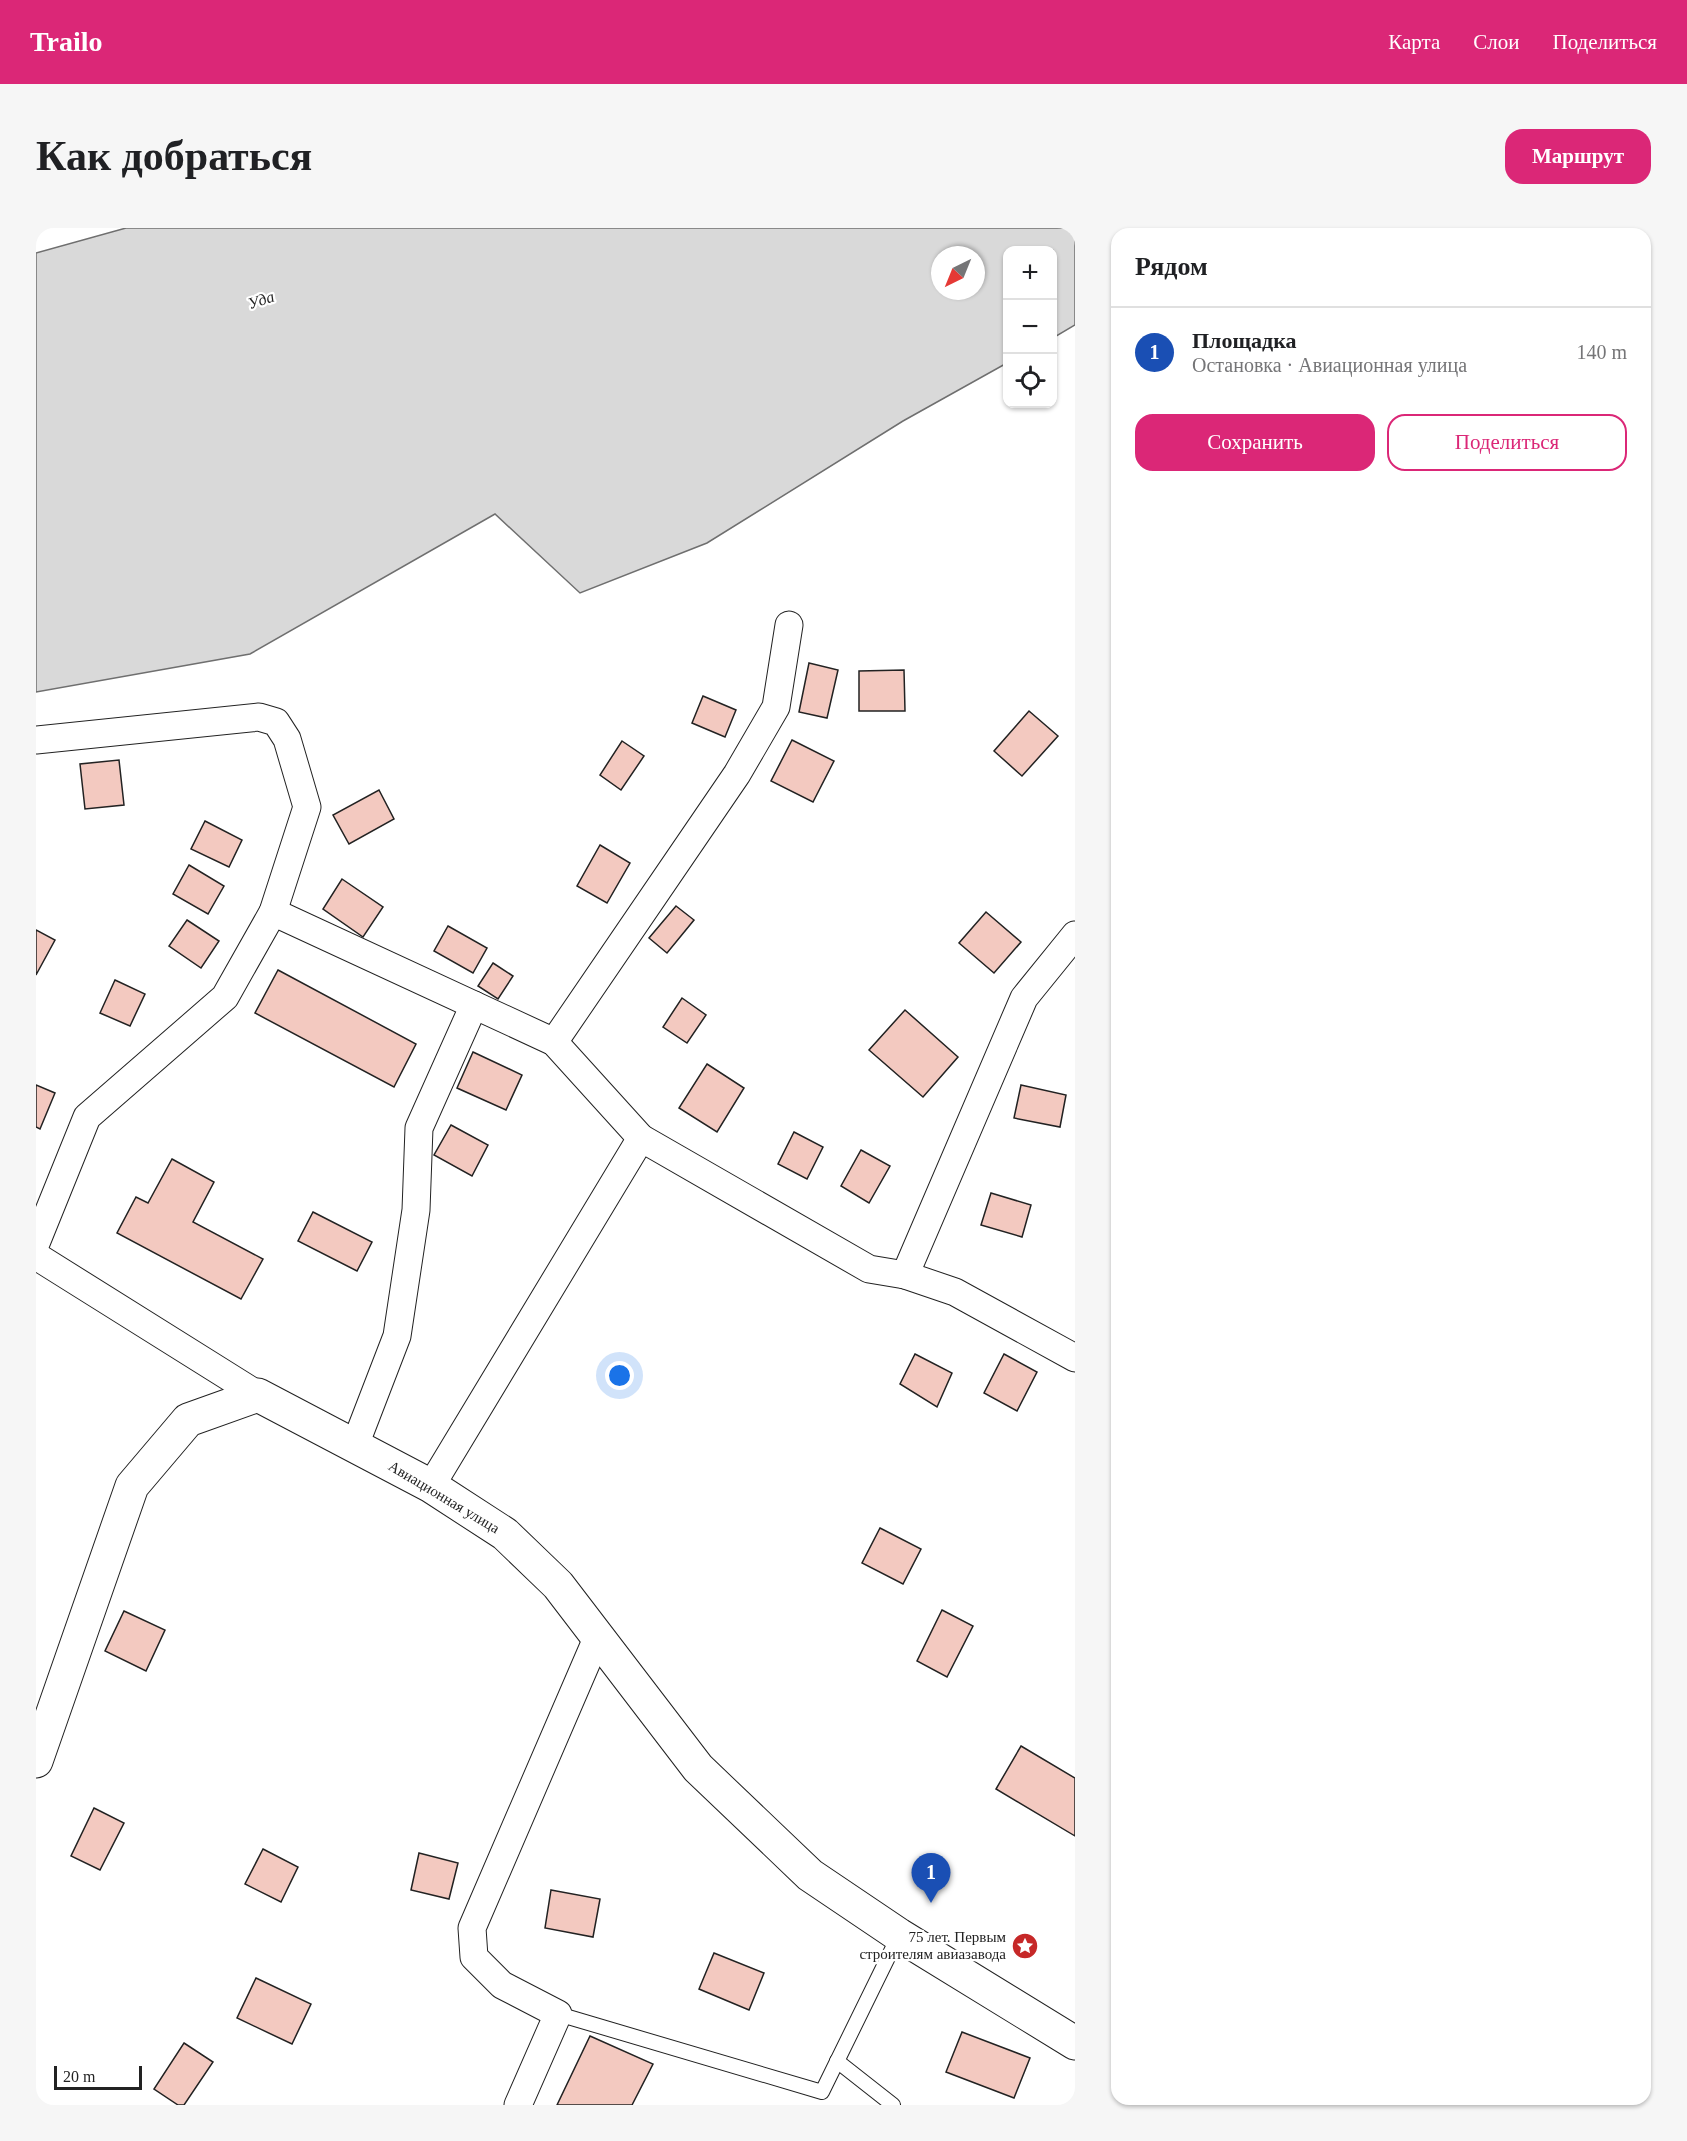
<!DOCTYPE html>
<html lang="ru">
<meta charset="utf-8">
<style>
body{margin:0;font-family:"Times New Roman",serif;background:#f6f6f6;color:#202124}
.controls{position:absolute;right:18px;top:18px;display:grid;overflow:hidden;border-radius:12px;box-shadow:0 2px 4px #0004}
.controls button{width:54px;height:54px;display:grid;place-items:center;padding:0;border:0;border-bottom:2px solid #e0e0e0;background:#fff;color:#202124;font:30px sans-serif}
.compass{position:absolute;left:895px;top:18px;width:54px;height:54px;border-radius:50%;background:#fff;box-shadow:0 2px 4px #0004;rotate:223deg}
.scale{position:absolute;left:18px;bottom:15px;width:88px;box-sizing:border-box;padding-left:6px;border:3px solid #222;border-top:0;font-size:16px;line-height:21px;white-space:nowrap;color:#222;-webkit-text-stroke:4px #fff;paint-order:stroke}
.you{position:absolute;left:584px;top:1148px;width:21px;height:21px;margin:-15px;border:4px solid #fff;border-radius:50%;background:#1a73e8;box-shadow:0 0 0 9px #1a73e833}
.badge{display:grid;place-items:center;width:39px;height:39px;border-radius:50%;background:#db2777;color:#fff;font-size:20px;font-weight:700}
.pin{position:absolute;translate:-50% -50px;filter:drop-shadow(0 2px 3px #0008)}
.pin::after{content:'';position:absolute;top:32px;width:21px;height:18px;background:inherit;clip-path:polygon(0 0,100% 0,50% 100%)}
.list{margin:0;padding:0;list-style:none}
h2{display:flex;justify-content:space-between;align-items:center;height:78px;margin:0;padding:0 24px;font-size:26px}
h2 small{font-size:20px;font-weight:400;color:#757577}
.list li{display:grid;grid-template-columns:39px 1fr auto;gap:18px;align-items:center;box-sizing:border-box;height:90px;padding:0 24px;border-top:2px solid #e0e0e0}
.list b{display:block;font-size:22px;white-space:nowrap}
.list p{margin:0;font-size:20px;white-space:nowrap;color:#757577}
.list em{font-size:20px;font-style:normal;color:#757577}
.actions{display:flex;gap:12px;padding:18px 24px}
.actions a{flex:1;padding:14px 0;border:2px solid #db2777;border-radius:18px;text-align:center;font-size:21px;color:#db2777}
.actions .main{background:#db2777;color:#fff}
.icon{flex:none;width:33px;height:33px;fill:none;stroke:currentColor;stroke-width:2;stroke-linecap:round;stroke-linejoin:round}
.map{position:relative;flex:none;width:1039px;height:1877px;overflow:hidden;border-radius:18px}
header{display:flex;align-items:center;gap:36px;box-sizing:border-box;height:84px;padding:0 30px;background:#db2777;color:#fff}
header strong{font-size:28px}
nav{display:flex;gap:33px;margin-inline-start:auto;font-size:21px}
.intro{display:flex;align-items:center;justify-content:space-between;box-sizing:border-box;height:144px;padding:0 36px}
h1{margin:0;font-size:42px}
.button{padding:15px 27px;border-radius:18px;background:#db2777;color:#fff;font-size:21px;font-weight:700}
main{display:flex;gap:36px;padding:0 36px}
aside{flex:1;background:#fff;border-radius:18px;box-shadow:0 2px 4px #0004}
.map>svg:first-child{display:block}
.water{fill:#d9d9d9;stroke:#6f6f6f;stroke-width:1.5;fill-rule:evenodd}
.building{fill:#f3c9c0;stroke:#222;stroke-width:1.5}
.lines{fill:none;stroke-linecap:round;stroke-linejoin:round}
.service-casing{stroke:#222;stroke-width:16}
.minor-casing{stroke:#222;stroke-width:29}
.tertiary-casing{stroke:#222;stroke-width:35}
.service{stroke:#fff;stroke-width:14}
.minor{stroke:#fff;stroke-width:27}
.tertiary{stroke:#fff;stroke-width:33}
.labels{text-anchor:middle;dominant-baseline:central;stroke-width:4.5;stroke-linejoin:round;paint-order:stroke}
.street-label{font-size:15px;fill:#222;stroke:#fff}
.poi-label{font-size:15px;fill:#222;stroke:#fff;text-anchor:end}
.water-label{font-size:16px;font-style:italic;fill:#222;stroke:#fff}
</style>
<header>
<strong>Trailo</strong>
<nav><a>Карта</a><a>Слои</a><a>Поделиться</a></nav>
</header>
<div class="intro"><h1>Как добраться</h1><a class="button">Маршрут</a></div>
<main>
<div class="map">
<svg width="1039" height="1877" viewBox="0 0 1039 1877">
<rect width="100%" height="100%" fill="#fff"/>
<path class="water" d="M90,0H1039V97L1017,110V22H972L971,135L867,193L671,315L544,365L459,286L214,426L0,464V25ZM904,27H940V63H904Z"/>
<g class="building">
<polygon points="773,435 802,442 791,490 763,484"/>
<polygon points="868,442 869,483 823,483 823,443"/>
<polygon points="667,468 700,482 689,509 656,495"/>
<polygon points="993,483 1022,508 986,548 958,523"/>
<polygon points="756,512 798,533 777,574 735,553"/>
<polygon points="586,513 608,528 585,562 564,547"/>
<polygon points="83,532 88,577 49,581 44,536"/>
<polygon points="343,562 358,591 313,616 297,587"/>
<polygon points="169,593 206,612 193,639 155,621"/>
<polygon points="564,617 594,635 571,675 541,658"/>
<polygon points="153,637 188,658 172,686 137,666"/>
<polygon points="306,651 347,679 327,709 287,681"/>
<polygon points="640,678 658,692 631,725 613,710"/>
<polygon points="950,684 985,714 958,745 923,715"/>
<polygon points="151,692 183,713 165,740 133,718"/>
<polygon points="412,698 451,720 437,745 398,723"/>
<polygon points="0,702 19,712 0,747"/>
<polygon points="457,735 477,748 462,771 442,758"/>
<polygon points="242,742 380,816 358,859 219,785"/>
<polygon points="79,752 109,766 94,798 64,785"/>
<polygon points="646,770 670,787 651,815 627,799"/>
<polygon points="869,782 922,829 887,869 833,822"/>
<polygon points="437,824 486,847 470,882 421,860"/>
<polygon points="671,836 708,860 681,904 643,880"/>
<polygon points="0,857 19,865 4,901 0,899"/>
<polygon points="985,857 1030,867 1024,899 978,890"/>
<polygon points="415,897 452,917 436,948 398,927"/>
<polygon points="758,904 787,919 771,951 742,936"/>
<polygon points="825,922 854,938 833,975 805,958"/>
<polygon points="136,931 178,954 157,994 227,1031 205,1071 81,1005 100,969 112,975"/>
<polygon points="955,965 995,977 986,1009 945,997"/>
<polygon points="277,984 336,1014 321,1043 262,1013"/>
<polygon points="879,1126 916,1145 901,1179 864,1156"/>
<polygon points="968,1126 1001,1144 981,1183 948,1165"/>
<polygon points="844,1300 885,1321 867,1356 826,1335"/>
<polygon points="906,1382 937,1398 911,1449 881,1433"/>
<polygon points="88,1383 129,1402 110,1443 69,1423"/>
<polygon points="985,1518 1039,1550 1039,1608 960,1561"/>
<polygon points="58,1580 88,1595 64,1642 35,1628"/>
<polygon points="227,1621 262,1639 245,1674 209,1656"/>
<polygon points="383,1625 422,1635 413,1671 375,1662"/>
<polygon points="515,1662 564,1671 557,1709 509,1700"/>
<polygon points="678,1725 728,1745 713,1782 663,1761"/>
<polygon points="220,1750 275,1776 256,1816 201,1790"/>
<polygon points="926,1804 994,1830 978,1870 910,1844"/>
<polygon points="554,1808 617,1836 596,1877 521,1877"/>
<polygon points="148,1815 177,1834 148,1877 142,1877 118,1861"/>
</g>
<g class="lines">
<defs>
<g id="service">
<polyline points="522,1786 786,1864 863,1707"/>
<polyline points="801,1833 857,1877"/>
</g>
<g id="minor">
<polyline points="0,512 223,489 240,494 251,511 271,579 237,684 189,769 51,889 0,1015"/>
<polyline points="237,684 518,814 605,910 833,1041 869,1047 919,1064 1039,1130"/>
<polyline points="518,814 701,546 740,479 753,397"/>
<polyline points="0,1028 222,1167"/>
<polyline points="869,1047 988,770 1039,707"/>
<polyline points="319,1217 361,1108 380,982 383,900 438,777"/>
<polyline points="395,1258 605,910"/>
<polyline points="482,1877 522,1786 466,1757 438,1729 436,1700 562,1408"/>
</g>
<polyline id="tertiary" points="0,1533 96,1258 152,1192 222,1167 395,1258 469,1306 522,1357 662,1540 774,1647 863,1707 1039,1815"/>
</defs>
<use href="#service" class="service-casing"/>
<use href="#minor" class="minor-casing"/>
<use href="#tertiary" class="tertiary-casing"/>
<use href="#service" class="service"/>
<use href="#minor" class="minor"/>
<use href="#tertiary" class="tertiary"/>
</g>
<defs>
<symbol id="sight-disc" viewBox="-11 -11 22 22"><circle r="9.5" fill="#c62828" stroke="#fff"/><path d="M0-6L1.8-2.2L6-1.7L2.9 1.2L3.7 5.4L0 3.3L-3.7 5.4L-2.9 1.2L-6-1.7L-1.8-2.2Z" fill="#fff"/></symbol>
</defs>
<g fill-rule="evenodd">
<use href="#sight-disc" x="974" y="1703" width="30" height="30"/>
</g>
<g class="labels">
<g class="street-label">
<text transform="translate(408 1269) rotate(31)">Авиационная улица</text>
</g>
<g class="poi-label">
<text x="970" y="1709">75 лет. Первым<tspan x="970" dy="17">строителям авиазавода</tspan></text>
</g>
<g class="water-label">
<text transform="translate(225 72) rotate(-18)">Уда</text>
</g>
</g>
</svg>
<div class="controls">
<button>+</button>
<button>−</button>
<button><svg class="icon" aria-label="locate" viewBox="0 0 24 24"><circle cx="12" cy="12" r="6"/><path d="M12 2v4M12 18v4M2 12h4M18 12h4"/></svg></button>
</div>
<svg class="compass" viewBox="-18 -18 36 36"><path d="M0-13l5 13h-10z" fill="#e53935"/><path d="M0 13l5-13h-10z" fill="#757577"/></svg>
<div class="scale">20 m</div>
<div class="you"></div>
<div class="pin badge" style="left:895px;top:1675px;background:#1a4fb4">1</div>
</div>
<aside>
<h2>Рядом<small></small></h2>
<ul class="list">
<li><span class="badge" style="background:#1a4fb4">1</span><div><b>Площадка</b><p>Остановка · Авиационная улица</p></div><em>140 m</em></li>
</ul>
<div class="actions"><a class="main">Сохранить</a><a>Поделиться</a></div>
</aside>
</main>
